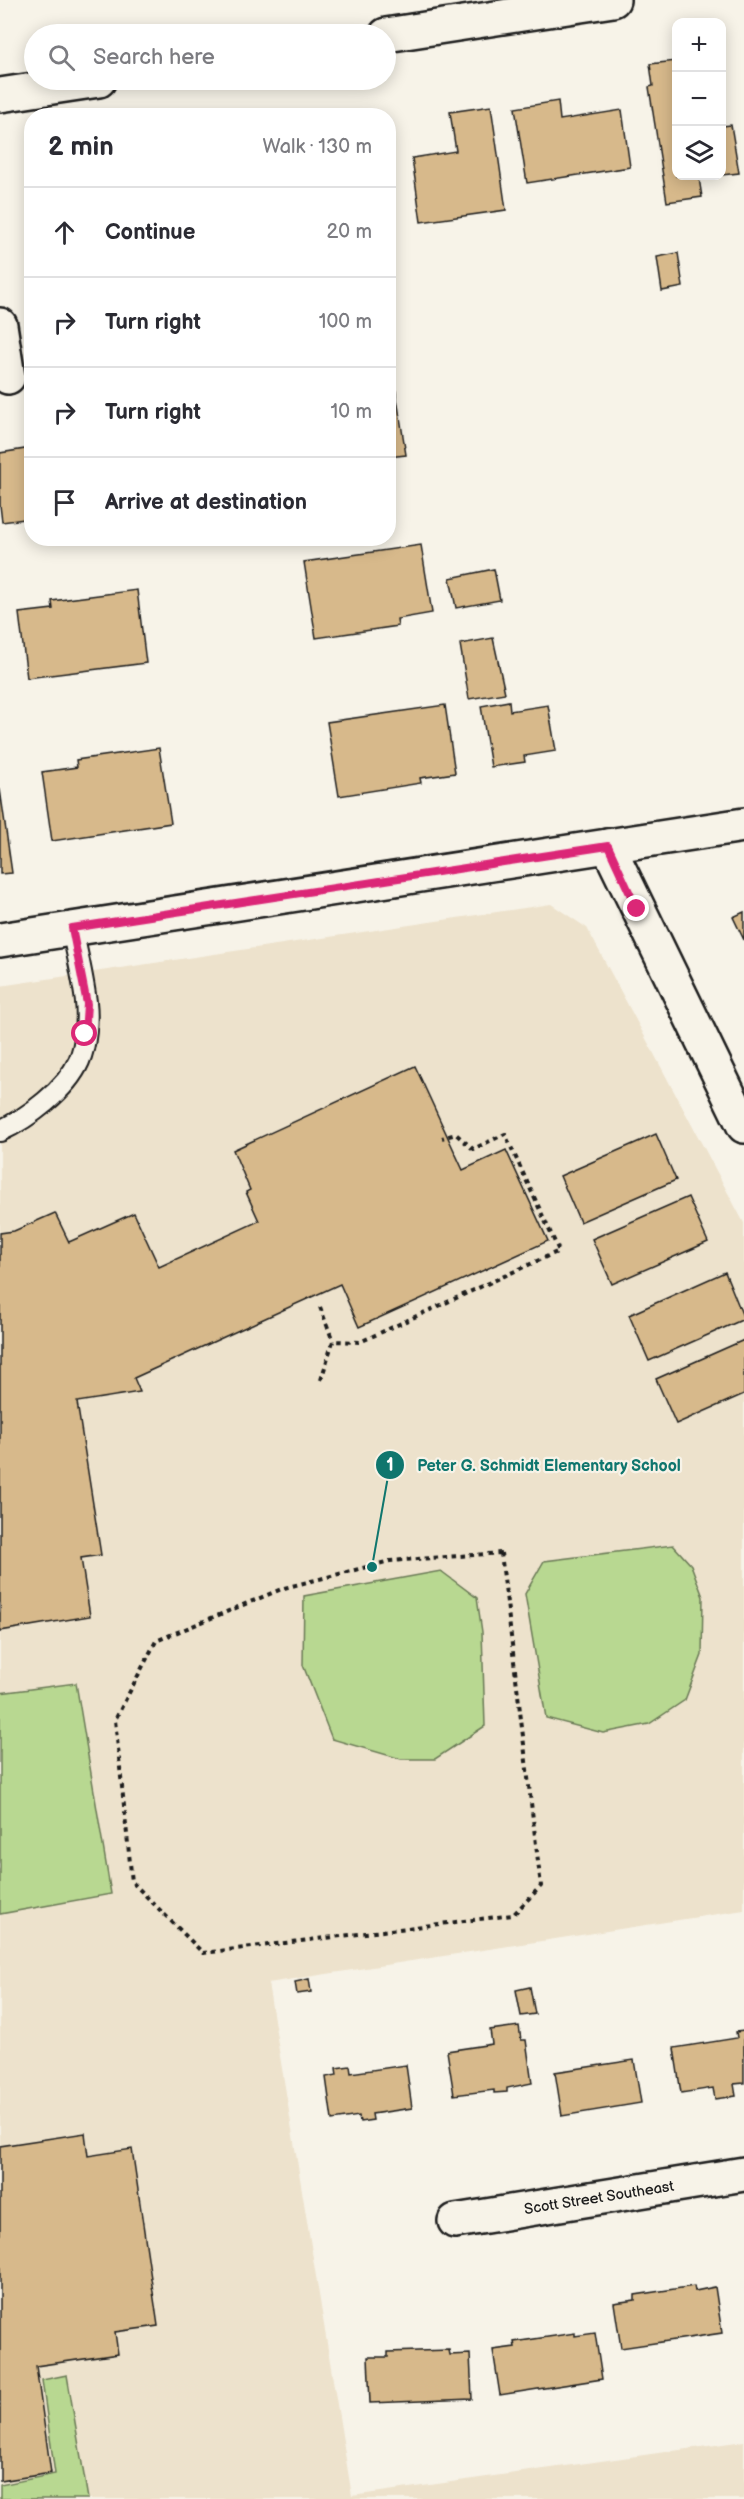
<!DOCTYPE html>
<meta charset="utf-8">
<style>
body{margin:0;font-family:"Balsamiq Sans",sans-serif;background:#f7f7f7;color:#2b2b33}
.controls{position:absolute;right:18px;top:18px;display:grid;overflow:hidden;border-radius:12px;box-shadow:0 3px 15px #0003}
.controls button{width:54px;height:54px;display:grid;place-items:center;padding:0;border:0;border-bottom:2px solid #e1e1e2;background:#fff;color:#2b2b33;font:30px sans-serif}
.stop{position:absolute;width:18px;height:18px;margin:-14px;border:4px solid #db2777;border-radius:50%;background:#fff}
.stop.end{background:#db2777;border-color:#fff;box-shadow:0 2px 6px #0008}
.list{margin:0;padding:0;list-style:none}
h2{display:flex;justify-content:space-between;align-items:center;height:78px;margin:0;padding:0 24px;font-size:26px}
h2 small{font-size:20px;font-weight:400;color:#7c7c81}
.list li{display:grid;grid-template-columns:39px 1fr auto;gap:18px;align-items:center;box-sizing:border-box;height:90px;padding:0 24px;border-top:2px solid #e1e1e2}
.list b{display:block;font-size:22px;white-space:nowrap}
.list em{font-size:20px;font-style:normal;color:#7c7c81}
.icon{flex:none;width:33px;height:33px;fill:none;stroke:currentColor;stroke-width:2;stroke-linecap:round;stroke-linejoin:round}
.map{position:relative;flex:none;width:744px;height:2499px;overflow:hidden}
.search{position:absolute;background:#fff;box-shadow:0 3px 15px #0003;left:24px;top:24px;width:372px;height:66px;display:flex;align-items:center;gap:15px;box-sizing:border-box;padding:0 21px;border-radius:33px;color:#7c7c81;font-size:22px}
.panel{position:absolute;background:#fff;box-shadow:0 3px 15px #0003;left:24px;top:108px;width:372px;height:438px;border-radius:24px}
.map>svg:first-child{display:block}
.built{fill:#ede2cc}
.green{fill:#b8d891;stroke:#6a7a56;stroke-width:1.5}
.building{fill:#d7b98b;stroke:#1c1c1c;stroke-width:1.5}
.lines{fill:none;stroke-linecap:round;stroke-linejoin:round}
.service-casing{stroke:#1c1c1c;stroke-width:24}
.minor-casing{stroke:#1c1c1c;stroke-width:38}
.tertiary-casing{stroke:#1c1c1c;stroke-width:38}
.path{stroke:#1c1c1c;stroke-width:4;stroke-dasharray:4.5 4.5;stroke-linecap:butt}
.service{stroke:#f7f3e8;stroke-width:20}
.minor{stroke:#f7f3e8;stroke-width:33}
.tertiary{stroke:#f7f3e8;stroke-width:33}
.route{stroke:#db2777;stroke-width:8}
.labels{text-anchor:middle;dominant-baseline:central;stroke-width:4.5;stroke-linejoin:round;paint-order:stroke}
.street-label{font-size:15px;fill:#1c1c1c;stroke:#f7f3e8}
.leader{fill:none;stroke:#0f766e;stroke-width:2}
.callout-dot{fill:#0f766e;stroke:#f7f3e8;stroke-width:2}
.mark-label{font-size:18px;text-anchor:middle;font-weight:bold;fill:#fff}
.callout-label{font-size:16px;text-anchor:middle;font-weight:bold;fill:#0f766e;stroke:#f7f3e8;stroke-width:4.5;stroke-linejoin:round;paint-order:stroke}
</style>
<div class="map">
<svg width="744" height="2499" viewBox="0 0 744 2499">
<rect width="100%" height="100%" fill="#f7f3e8"/>
<filter id="ink" filterUnits="userSpaceOnUse"><feTurbulence type="fractalNoise" baseFrequency=".0167" numOctaves="2"/><feDisplacementMap in="SourceGraphic" scale="12" xChannelSelector="R" yChannelSelector="G"/><feConvolveMatrix kernelMatrix="1 2 1 2 8 2 1 2 1" color-interpolation-filters="sRGB"/></filter>
<g filter="url(#ink)">
<polygon class="built" points="551,904 587,928 744,1223 744,1910 268,1983 352,2496 744,2441 744,2499 0,2499 0,986"/>
<g class="green">
<polygon points="673,1545 691,1565 703,1597 702,1655 685,1700 649,1724 603,1733 546,1718 525,1594 544,1561"/>
<polygon points="441,1571 477,1598 482,1632 485,1726 435,1759 401,1759 332,1739 303,1665 304,1596"/>
<polygon points="76,1683 111,1894 0,1914 0,1693"/>
<polygon points="67,2375 88,2499 0,2499 0,2485 55,2474 42,2380"/>
</g>
<g class="building">
<polygon points="676,61 676,176 718,176 699,178 702,197 667,202 649,87 653,86 650,64"/>
<polygon points="558,101 560,120 622,110 630,167 527,183 515,108"/>
<polygon points="491,106 506,210 421,222 412,158 456,151 450,112"/>
<polygon points="731,125 739,173 722,175 722,126"/>
<polygon points="678,253 683,287 662,291 657,257"/>
<polygon points="395,386 406,455 388,457 388,387"/>
<polygon points="31,441 32,441 32,518 2,522 0,505 0,453 31,448"/>
<polygon points="421,545 432,613 397,619 398,626 316,638 304,562"/>
<polygon points="494,569 500,600 456,608 450,578"/>
<polygon points="137,590 146,663 27,678 19,613 53,609 52,601"/>
<polygon points="493,638 505,693 469,699 460,644"/>
<polygon points="509,701 510,711 548,705 556,751 524,756 525,762 491,767 481,706"/>
<polygon points="445,705 455,773 420,778 421,783 339,796 327,722"/>
<polygon points="159,748 171,823 52,841 42,772 77,767 76,760"/>
<polygon points="0,789 12,873 0,874"/>
<polygon points="744,912 744,940 733,917"/>
<polygon points="415,1066 463,1170 506,1150 548,1241 359,1327 340,1284 134,1378 140,1392 77,1402 101,1555 81,1558 90,1616 0,1631 0,1233 14,1231 55,1213 69,1242 134,1213 159,1267 259,1221 246,1192 250,1190 233,1150"/>
<polygon points="656,1134 676,1180 580,1222 560,1176"/>
<polygon points="688,1197 708,1242 612,1284 592,1239"/>
<polygon points="725,1272 744,1319 649,1361 629,1315"/>
<polygon points="744,1340 744,1394 676,1424 656,1379"/>
<polygon points="309,1979 311,1992 297,1994 295,1982"/>
<polygon points="530,1987 535,2014 521,2016 516,1990"/>
<polygon points="519,2026 521,2040 526,2040 532,2083 507,2088 507,2092 494,2093 494,2090 454,2095 447,2051 492,2044 490,2030"/>
<polygon points="744,2031 744,2083 734,2084 736,2096 715,2099 713,2088 681,2093 674,2048 737,2038 736,2032"/>
<polygon points="634,2060 641,2103 562,2116 555,2072"/>
<polygon points="406,2065 412,2108 372,2114 373,2120 360,2122 359,2116 332,2120 326,2077 337,2075 336,2068 350,2066 351,2073"/>
<polygon points="85,2133 88,2156 132,2149 158,2326 115,2332 118,2354 36,2366 51,2473 0,2481 0,2146"/>
<polygon points="694,2286 695,2291 715,2287 722,2333 621,2348 614,2303 635,2300 635,2295"/>
<polygon points="575,2333 575,2336 595,2333 602,2379 500,2395 493,2350 515,2347 514,2342"/>
<polygon points="449,2350 450,2355 470,2354 472,2399 370,2403 368,2357 388,2357 388,2352"/>
</g>
<g class="lines">
<defs>
<path id="service" d="M0,1131C28,1118 66,1090 79,1061C86,1045 88,1019 86,1002C83,977 77,953 72,929"/>
<g id="minor">
<polyline points="386,35 613,0"/>
<polyline points="0,95 99,80"/>
<polyline points="0,325 8,377"/>
<polyline points="455,2221 744,2174"/>
</g>
<g id="tertiary">
<polyline points="608,846 744,1126"/>
<polyline points="0,940 744,825"/>
</g>
</defs>
<use href="#service" class="service-casing"/>
<use href="#minor" class="minor-casing"/>
<use href="#tertiary" class="tertiary-casing"/>
<g class="path">
<polyline points="320,1307 333,1341"/>
<polyline points="321,1380 333,1341 360,1342 559,1251 505,1134 473,1149 456,1134 442,1138"/>
<polygon points="501,1553 541,1886 513,1915 203,1953 132,1882 115,1720 156,1641 284,1588 390,1561"/>
</g>
<use href="#service" class="service"/>
<use href="#minor" class="minor"/>
<use href="#tertiary" class="tertiary"/>
</g>
</g>
<g class="lines" filter="url(#ink)">
<polyline class="route" points="85,1034 87,1004 72,928 608,846 637,909"/>
</g>
<g class="labels">
<g class="street-label">
<text transform="translate(599 2198) rotate(-9)">Scott Street Southeast</text>
</g>
</g>
<path class="leader" d="M372 1567L390 1465"/>
<g class="callout-dot">
<circle cx="372" cy="1567" r="6"/>
<circle cx="390" cy="1465" r="15"/>
</g>
<g class="mark-label">
<text x="390" y="1471">1</text>
</g>
<g class="callout-label">
<text x="549" y="1471">Peter G. Schmidt Elementary School</text>
</g>
</svg>
<div class="controls">
<button>+</button>
<button>−</button>
<button><svg class="icon" aria-label="layers" viewBox="0 0 24 24"><path d="M12 4l9 5-9 5-9-5zM3 14l9 5 9-5"/></svg></button>
</div>
<div class="stop" style="left:85px;top:1034px"></div>
<div class="stop end" style="left:637px;top:909px"></div>
<div class="search"><svg class="icon" aria-label="search" viewBox="0 0 24 24"><circle cx="10" cy="10" r="6"/><path d="M15 15l6 6"/></svg>Search here</div>
<section class="panel">
<h2>2 min<small>Walk · 130 m</small></h2>
<ul class="list">
<li><svg class="icon" aria-label="ahead" viewBox="0 0 24 24"><path d="M12 20V5M6 11l6-6 6 6"/></svg><div><b>Continue</b></div><em>20 m</em></li>
<li><svg class="icon" aria-label="right" viewBox="0 0 24 24"><path d="M7 20v-9h11M14 6l5 5-5 5"/></svg><div><b>Turn right</b></div><em>100 m</em></li>
<li><svg class="icon" aria-label="right" viewBox="0 0 24 24"><path d="M7 20v-9h11M14 6l5 5-5 5"/></svg><div><b>Turn right</b></div><em>10 m</em></li>
<li><svg class="icon" aria-label="arrive" viewBox="0 0 24 24"><path d="M6 21V4h12l-3 4 3 4H6"/></svg><div><b>Arrive at destination</b></div></li>
</ul>
</section>
</div>
